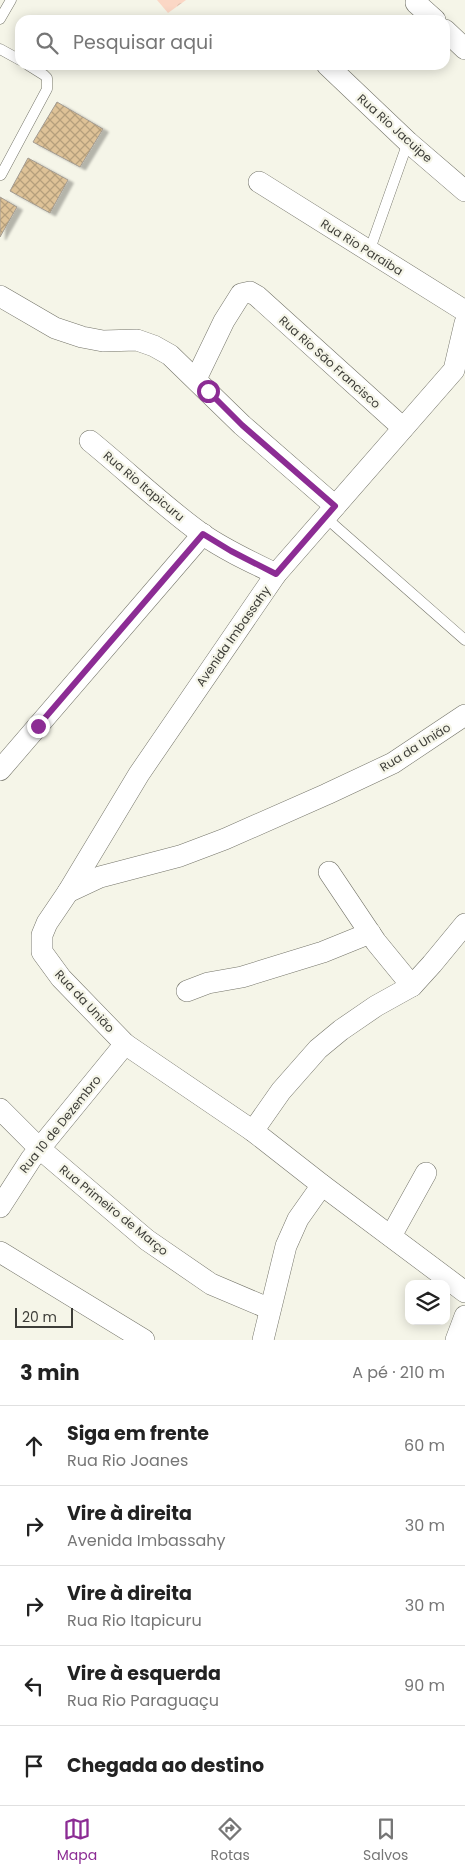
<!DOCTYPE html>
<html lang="pt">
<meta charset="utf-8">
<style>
body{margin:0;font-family:Poppins,sans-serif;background:#f2f2f2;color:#222}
.controls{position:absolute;right:15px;bottom:15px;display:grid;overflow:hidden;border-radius:10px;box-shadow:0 2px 12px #0003}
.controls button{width:45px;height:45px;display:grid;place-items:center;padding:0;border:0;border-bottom:1px solid #e0e0e0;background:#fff;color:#222;font:25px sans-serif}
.scale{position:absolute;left:15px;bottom:12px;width:58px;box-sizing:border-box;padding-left:5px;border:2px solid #3d3d38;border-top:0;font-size:14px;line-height:18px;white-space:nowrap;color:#3d3d38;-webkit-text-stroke:4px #f5f5e8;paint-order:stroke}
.stop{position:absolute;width:15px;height:15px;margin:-11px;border:4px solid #8c2c94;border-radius:50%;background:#fff}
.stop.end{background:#8c2c94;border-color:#fff;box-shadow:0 1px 5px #0008}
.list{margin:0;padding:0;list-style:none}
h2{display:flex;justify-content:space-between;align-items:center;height:65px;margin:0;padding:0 20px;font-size:21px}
h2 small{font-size:16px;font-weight:400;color:#767676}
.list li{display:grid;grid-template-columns:32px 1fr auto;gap:15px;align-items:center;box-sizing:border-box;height:80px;padding:0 20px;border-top:1px solid #e0e0e0}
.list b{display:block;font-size:19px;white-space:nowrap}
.list p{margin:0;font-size:16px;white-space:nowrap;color:#767676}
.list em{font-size:16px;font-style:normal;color:#767676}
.icon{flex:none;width:28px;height:28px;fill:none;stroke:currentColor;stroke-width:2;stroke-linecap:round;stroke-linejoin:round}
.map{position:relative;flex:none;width:465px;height:1340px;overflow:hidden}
.search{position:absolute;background:#fff;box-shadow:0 2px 12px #0003;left:15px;right:15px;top:15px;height:55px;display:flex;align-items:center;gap:12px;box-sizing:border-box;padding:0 18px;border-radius:15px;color:#767676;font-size:19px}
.sheet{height:465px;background:#fff}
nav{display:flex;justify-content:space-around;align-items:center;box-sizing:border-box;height:70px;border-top:1px solid #e0e0e0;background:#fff;font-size:14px;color:#767676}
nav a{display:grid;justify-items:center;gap:2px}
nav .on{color:#8c2c94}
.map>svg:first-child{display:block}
.park{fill:url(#park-crowns)}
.building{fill:url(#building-cross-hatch);stroke:#a39c92;filter:url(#shadow)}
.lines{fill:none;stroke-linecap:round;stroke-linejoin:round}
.lane-casing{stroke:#747469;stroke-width:11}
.street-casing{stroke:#747469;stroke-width:22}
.lane{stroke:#fff;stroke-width:10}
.street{stroke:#fff;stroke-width:21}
.route{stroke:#8c2c94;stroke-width:6}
.labels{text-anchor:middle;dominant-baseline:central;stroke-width:4.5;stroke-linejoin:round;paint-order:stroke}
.street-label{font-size:12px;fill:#3d3d38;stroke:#f5f5e8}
</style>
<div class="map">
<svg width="465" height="1340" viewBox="0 0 465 1340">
<defs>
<pattern id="park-crowns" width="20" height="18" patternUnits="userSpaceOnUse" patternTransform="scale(1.25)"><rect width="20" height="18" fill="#fbd7c5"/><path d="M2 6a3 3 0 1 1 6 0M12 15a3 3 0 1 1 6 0" fill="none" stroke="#d8b9aa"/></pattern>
<pattern id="building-cross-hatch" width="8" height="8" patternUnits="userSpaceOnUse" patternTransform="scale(1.25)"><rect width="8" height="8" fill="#dec297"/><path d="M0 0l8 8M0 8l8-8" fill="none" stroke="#b59f7c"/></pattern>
<filter id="shadow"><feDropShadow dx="5.5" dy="3" stdDeviation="1" flood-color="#0004"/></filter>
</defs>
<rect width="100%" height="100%" fill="#f5f5e8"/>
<polygon class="park" points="157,0 186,0 168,13"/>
<g class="building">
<polygon points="57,102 103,129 80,167 33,142"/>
<polygon points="28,158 68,180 50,213 10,191"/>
<polygon points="0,197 17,207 0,237"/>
</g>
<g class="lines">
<defs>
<g id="lane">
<polyline points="0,19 11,0"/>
<polyline points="0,49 20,60"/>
<polyline points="1,175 47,89 47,78 44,75 28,65"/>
<polyline points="369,252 408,142"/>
<polyline points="325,517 465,640"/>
</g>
<g id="street">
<polyline points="416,3 435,20"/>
<polyline points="445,30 465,49"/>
<polyline points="327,65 408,142 465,191"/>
<polyline points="259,182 465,311"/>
<polyline points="0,296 55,328 82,337 103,341 137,340 154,346 170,355 242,425 335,506"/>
<polyline points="196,379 224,321 241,294 250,292 257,296 403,428"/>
<path d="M90,441C128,472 163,506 202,534C225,550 251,562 276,574"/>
<polyline points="465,715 393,763 327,794 225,839 180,856 100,877 68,892 47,923 42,935 42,952 61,978 125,1044 253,1131 322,1185 465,1292"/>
<polyline points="0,770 203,534"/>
<polyline points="329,872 376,942 412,986"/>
<polyline points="68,892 139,774 276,574 454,370 465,323"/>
<polyline points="187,991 208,983 242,977 323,952 370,933"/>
<polyline points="0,1109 39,1148 147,1240 211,1284 270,1309"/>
<polyline points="253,1131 281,1091 318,1049 341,1030 376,1006 412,986 432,964 465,924"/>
<polyline points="0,1207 31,1159 125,1044"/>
<polyline points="391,1236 426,1173"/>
<polyline points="0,1252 144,1340"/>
<polyline points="263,1340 286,1246 298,1219 322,1185"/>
<polyline points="456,1340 465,1316"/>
</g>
</defs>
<use href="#lane" class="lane-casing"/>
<use href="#street" class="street-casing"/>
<use href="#lane" class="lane"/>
<use href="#street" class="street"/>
</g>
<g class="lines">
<polyline class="route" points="38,726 203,534 231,551 276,574 335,506 242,425 208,391"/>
</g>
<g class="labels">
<g class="street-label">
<text transform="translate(395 128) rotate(42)">Rua Rio Jacuipe</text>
<text transform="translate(362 247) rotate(32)">Rua Rio Paraiba</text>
<text transform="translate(330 362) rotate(42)">Rua Rio São Francisco</text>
<text transform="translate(144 486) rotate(40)">Rua Rio Itapicuru</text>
<text transform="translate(233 636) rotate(-55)">Avenida Imbassahy</text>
<text transform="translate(415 747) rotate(-32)">Rua da União</text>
<text transform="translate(85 1001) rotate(47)">Rua da União</text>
<text transform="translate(60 1124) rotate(-51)">Rua 10 de Dezembro</text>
<text transform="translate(114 1210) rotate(39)">Rua Primeiro de Março</text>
</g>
</g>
</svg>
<div class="controls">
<button><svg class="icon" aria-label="layers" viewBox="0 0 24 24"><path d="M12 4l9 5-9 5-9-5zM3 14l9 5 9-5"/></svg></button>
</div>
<div class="scale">20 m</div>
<div class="stop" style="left:208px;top:391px"></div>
<div class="stop end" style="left:38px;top:726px"></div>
<div class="search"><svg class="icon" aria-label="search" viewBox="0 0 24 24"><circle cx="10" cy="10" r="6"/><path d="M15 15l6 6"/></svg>Pesquisar aqui</div>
</div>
<section class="sheet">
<h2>3 min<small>A pé · 210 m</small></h2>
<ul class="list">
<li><svg class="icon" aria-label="ahead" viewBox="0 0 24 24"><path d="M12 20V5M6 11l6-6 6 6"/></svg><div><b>Siga em frente</b><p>Rua Rio Joanes</p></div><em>60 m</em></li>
<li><svg class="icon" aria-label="right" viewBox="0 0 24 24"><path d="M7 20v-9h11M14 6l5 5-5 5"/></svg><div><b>Vire à direita</b><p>Avenida Imbassahy</p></div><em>30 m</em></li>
<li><svg class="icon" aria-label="right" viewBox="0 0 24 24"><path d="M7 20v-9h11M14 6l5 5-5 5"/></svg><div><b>Vire à direita</b><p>Rua Rio Itapicuru</p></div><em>30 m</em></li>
<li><svg class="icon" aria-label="left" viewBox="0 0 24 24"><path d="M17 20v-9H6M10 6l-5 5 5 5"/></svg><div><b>Vire à esquerda</b><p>Rua Rio Paraguaçu</p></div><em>90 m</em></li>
<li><svg class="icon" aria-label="arrive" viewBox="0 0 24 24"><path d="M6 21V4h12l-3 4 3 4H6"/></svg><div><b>Chegada ao destino</b></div></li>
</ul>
</section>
<nav>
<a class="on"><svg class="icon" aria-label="map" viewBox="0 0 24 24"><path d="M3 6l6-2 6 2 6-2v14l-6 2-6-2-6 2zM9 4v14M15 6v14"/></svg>Mapa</a>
<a><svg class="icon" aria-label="directions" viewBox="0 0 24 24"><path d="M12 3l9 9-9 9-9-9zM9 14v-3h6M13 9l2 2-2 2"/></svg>Rotas</a>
<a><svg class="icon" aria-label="saved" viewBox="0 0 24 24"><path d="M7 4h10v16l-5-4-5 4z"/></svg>Salvos</a>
</nav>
